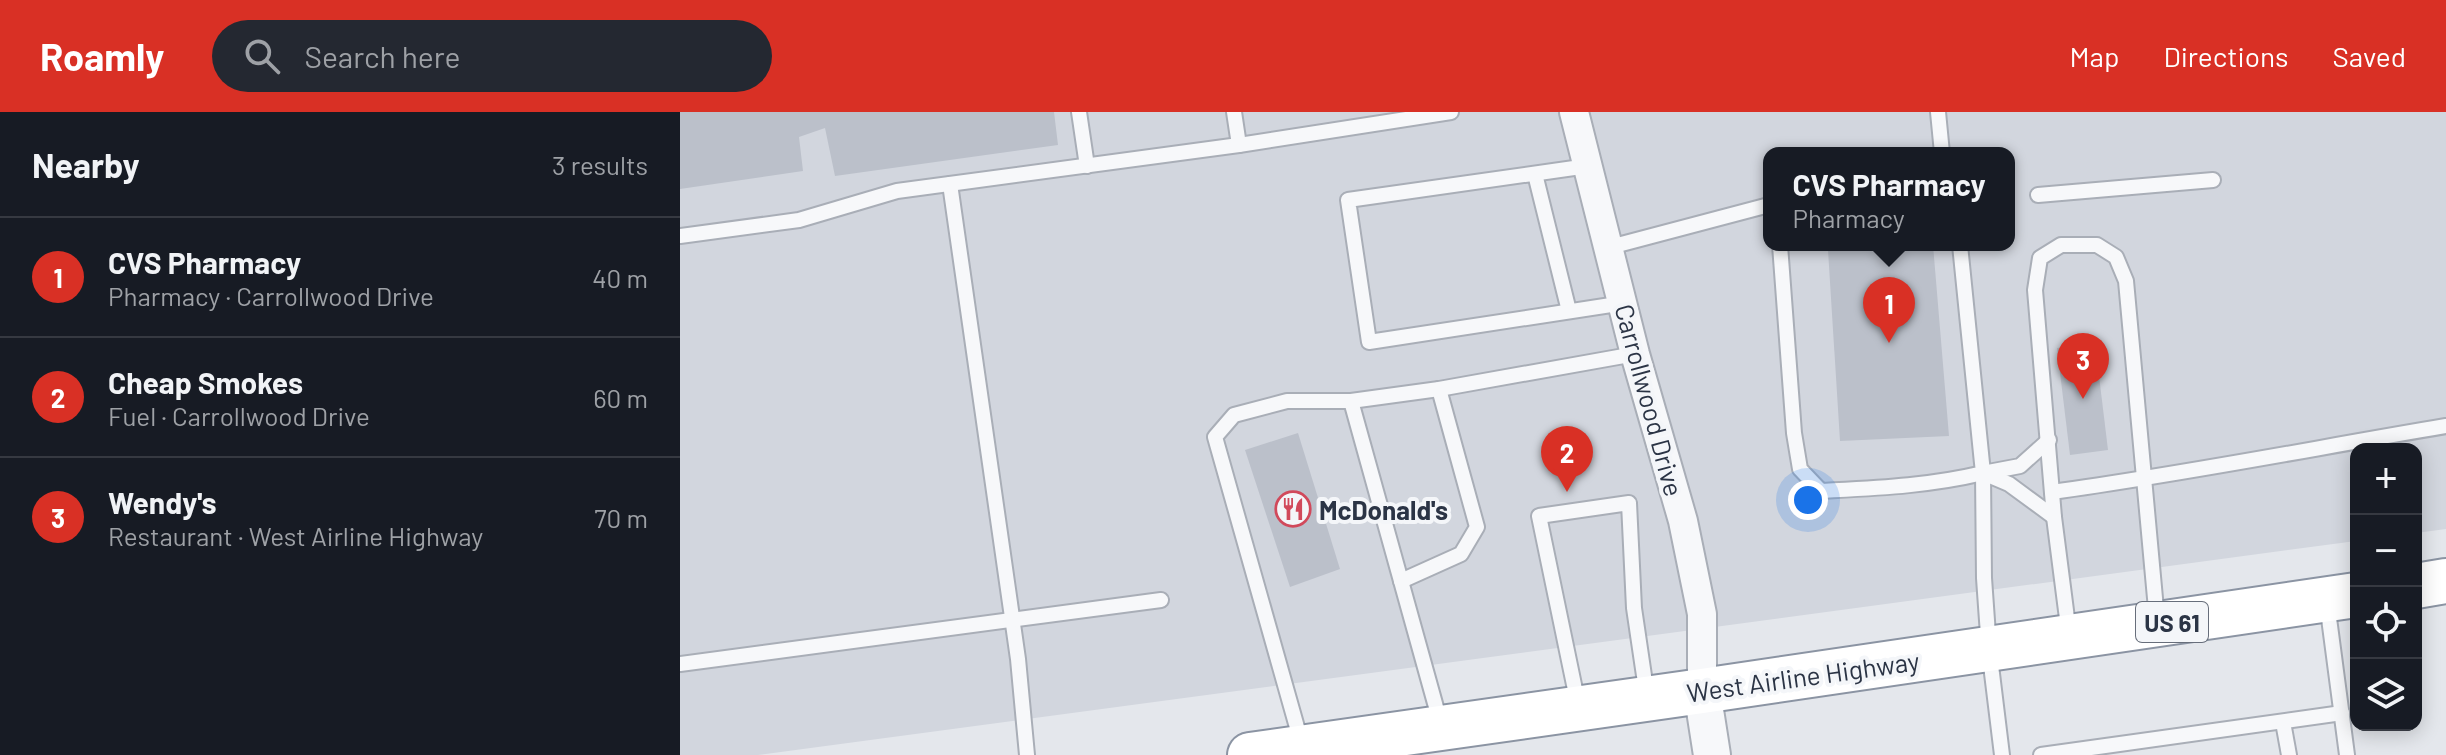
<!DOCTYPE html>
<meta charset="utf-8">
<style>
body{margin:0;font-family:Barlow,sans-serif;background:#242831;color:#f1f3f6}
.controls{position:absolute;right:24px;bottom:24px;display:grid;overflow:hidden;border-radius:16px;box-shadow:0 4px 20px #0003}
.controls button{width:72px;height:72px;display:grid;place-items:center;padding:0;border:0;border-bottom:2px solid #363941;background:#171b24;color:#f1f3f6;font:40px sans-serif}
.you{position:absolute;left:1128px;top:388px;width:28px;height:28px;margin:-20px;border:6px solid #fff;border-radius:50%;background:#1a73e8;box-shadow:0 0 0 12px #1a73e833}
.badge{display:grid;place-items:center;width:52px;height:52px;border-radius:50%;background:#d93025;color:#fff;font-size:26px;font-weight:700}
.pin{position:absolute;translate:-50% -66px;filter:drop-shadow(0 2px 4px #0008)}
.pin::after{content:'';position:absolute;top:42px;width:28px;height:24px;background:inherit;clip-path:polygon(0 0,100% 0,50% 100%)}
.popup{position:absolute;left:1083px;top:35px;width:252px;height:104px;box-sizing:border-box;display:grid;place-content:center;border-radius:16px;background:#171b24;filter:drop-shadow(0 2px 6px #0005);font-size:26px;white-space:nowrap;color:#9ea1a6}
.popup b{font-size:30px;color:#f1f3f6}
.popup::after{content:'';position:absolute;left:50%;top:100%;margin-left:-16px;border:16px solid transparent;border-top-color:#171b24}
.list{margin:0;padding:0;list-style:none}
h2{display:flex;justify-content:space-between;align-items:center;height:104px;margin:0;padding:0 32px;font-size:34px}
h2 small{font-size:26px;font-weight:400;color:#9ea1a6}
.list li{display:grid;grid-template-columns:52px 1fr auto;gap:24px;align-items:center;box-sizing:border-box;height:120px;padding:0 32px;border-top:2px solid #363941}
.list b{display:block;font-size:30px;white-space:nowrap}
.list p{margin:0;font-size:26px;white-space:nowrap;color:#9ea1a6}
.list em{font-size:26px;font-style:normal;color:#9ea1a6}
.icon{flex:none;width:44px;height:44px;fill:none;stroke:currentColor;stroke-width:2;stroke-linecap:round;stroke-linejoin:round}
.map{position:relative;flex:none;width:1766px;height:643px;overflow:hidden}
header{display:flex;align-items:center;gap:48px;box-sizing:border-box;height:112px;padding:0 40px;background:#d93025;color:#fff}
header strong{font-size:38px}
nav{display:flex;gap:44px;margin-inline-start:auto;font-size:28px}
.search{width:560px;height:72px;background:#242831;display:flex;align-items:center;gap:20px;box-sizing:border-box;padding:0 28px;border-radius:44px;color:#9ea1a6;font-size:30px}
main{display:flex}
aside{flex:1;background:#171b24}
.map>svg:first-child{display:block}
.built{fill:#d2d6de;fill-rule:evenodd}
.building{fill:#bbc0ca}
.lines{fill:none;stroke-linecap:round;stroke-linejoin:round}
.service-casing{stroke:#a9aeb7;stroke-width:18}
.minor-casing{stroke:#a9aeb7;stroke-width:32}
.tertiary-casing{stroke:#a9aeb7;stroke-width:40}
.trunk-casing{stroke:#8b94a3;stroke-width:48}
.service{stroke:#f7f8fa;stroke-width:14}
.minor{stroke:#f7f8fa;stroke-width:28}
.tertiary{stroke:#f7f8fa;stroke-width:36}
.trunk{stroke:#fff;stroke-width:44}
.labels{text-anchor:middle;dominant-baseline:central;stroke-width:8;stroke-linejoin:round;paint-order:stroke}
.shield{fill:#f4f6f9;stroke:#676e7b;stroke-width:2}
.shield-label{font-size:24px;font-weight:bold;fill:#2b3445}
.street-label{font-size:26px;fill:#2b3445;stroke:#f4f6f9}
.poi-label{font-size:26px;font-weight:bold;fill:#2b3445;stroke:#f4f6f9;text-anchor:start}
</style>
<header>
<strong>Roamly</strong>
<div class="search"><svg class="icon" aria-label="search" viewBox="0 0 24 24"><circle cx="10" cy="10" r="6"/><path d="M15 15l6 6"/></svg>Search here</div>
<nav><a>Map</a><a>Directions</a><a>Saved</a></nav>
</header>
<main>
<aside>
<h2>Nearby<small>3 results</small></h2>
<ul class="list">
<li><span class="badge">1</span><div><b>CVS Pharmacy</b><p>Pharmacy · Carrollwood Drive</p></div><em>40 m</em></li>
<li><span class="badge">2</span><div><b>Cheap Smokes</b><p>Fuel · Carrollwood Drive</p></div><em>60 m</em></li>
<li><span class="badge">3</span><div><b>Wendy's</b><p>Restaurant · West Airline Highway</p></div><em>70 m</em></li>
</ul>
</aside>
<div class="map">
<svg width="1766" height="643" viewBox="0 0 1766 643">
<rect width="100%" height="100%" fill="#e4e7ec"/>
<path class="built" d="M0,0H1766V417L1736,421V337H1676V429L78,643H0ZM1089,41H1329V133H1089Z"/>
<g class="building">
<polygon points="0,0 374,0 378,33 155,64 145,16 119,25 123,59 0,77"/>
<polygon points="1200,133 1253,133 1269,324 1160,329 1148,138"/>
<polygon points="1415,231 1428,338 1390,343 1377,236"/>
<polygon points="618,321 660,457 610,475 565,338"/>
</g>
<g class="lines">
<defs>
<g id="service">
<polyline points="399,0 407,54"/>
<polyline points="554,0 559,33"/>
<polyline points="1258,0 1262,41"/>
<polyline points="908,54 668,88 689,230 944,191"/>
<polyline points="855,62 889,199"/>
<polyline points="270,72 338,547 347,643"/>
<polyline points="1358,83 1533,68"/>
<polyline points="0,124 119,108 217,79 559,33 771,0"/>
<path d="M1100,133L1114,321L1120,357L1141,379C1196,376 1249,374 1303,361L1280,133"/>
<polyline points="930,135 1089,93"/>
<polyline points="671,289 761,613"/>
<polyline points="1303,361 1304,466 1309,537 1322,643"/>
<polyline points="1303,361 1329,372 1374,405"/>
<polyline points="1303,361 1340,354 1369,328"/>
<path d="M1372,380C1504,362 1635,336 1766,314"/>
<polyline points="721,469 781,442 797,415 759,277"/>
<polyline points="1647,491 1667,643"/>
<polyline points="1389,522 1374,405 1355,178 1360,146 1381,133 1417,133 1436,145 1446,169 1477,508"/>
<polyline points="0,552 481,488"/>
<polyline points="898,592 859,404 949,391 954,496 967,584"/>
<polyline points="1603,610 1609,643"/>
<polyline points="622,633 535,325 554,303 607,289 671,289 759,277 955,242"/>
<polyline points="1361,643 1662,601"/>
</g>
<polyline id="minor" points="894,0 955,242 1003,409 1022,502 1022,579"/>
<polyline id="tertiary" points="1022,579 1032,643"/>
<g id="trunk">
<polyline points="1736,474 1766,469"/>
<polyline points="570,643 1022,579 1676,483"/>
</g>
</defs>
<use href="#service" class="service-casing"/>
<use href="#minor" class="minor-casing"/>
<use href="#tertiary" class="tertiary-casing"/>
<use href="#trunk" class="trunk-casing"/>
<use href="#service" class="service"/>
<use href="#minor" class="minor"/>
<use href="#tertiary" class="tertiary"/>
<use href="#trunk" class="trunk"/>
</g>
<defs>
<symbol id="restaurant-ring" viewBox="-11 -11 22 22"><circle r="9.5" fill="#f4f6f9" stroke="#d1495b" stroke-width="1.5"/><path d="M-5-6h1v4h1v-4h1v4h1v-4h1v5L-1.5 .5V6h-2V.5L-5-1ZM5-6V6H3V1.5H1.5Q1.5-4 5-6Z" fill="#d1495b"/></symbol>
</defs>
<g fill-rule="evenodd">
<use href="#restaurant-ring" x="593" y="377" width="40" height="40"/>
</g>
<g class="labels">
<rect class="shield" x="1456" y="490" width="72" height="40" rx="6"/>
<g class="shield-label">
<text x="1492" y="510">US 61</text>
</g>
<g class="street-label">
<text transform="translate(970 288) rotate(75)">Carrollwood Drive</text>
<text transform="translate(1123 564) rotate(-8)">West Airline Highway</text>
</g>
<g class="poi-label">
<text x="639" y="397">McDonald's</text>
</g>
</g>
</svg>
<div class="controls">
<button>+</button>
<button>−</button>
<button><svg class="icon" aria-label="locate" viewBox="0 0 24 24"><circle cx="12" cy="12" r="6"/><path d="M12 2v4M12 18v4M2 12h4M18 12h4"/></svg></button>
<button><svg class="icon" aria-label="layers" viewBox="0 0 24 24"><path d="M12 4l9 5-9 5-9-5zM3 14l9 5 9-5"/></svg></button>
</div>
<div class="you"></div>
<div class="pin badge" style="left:1209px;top:231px">1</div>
<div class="popup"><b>CVS Pharmacy</b>Pharmacy</div>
<div class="pin badge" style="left:887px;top:380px">2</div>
<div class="pin badge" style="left:1403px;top:287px">3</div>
</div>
</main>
